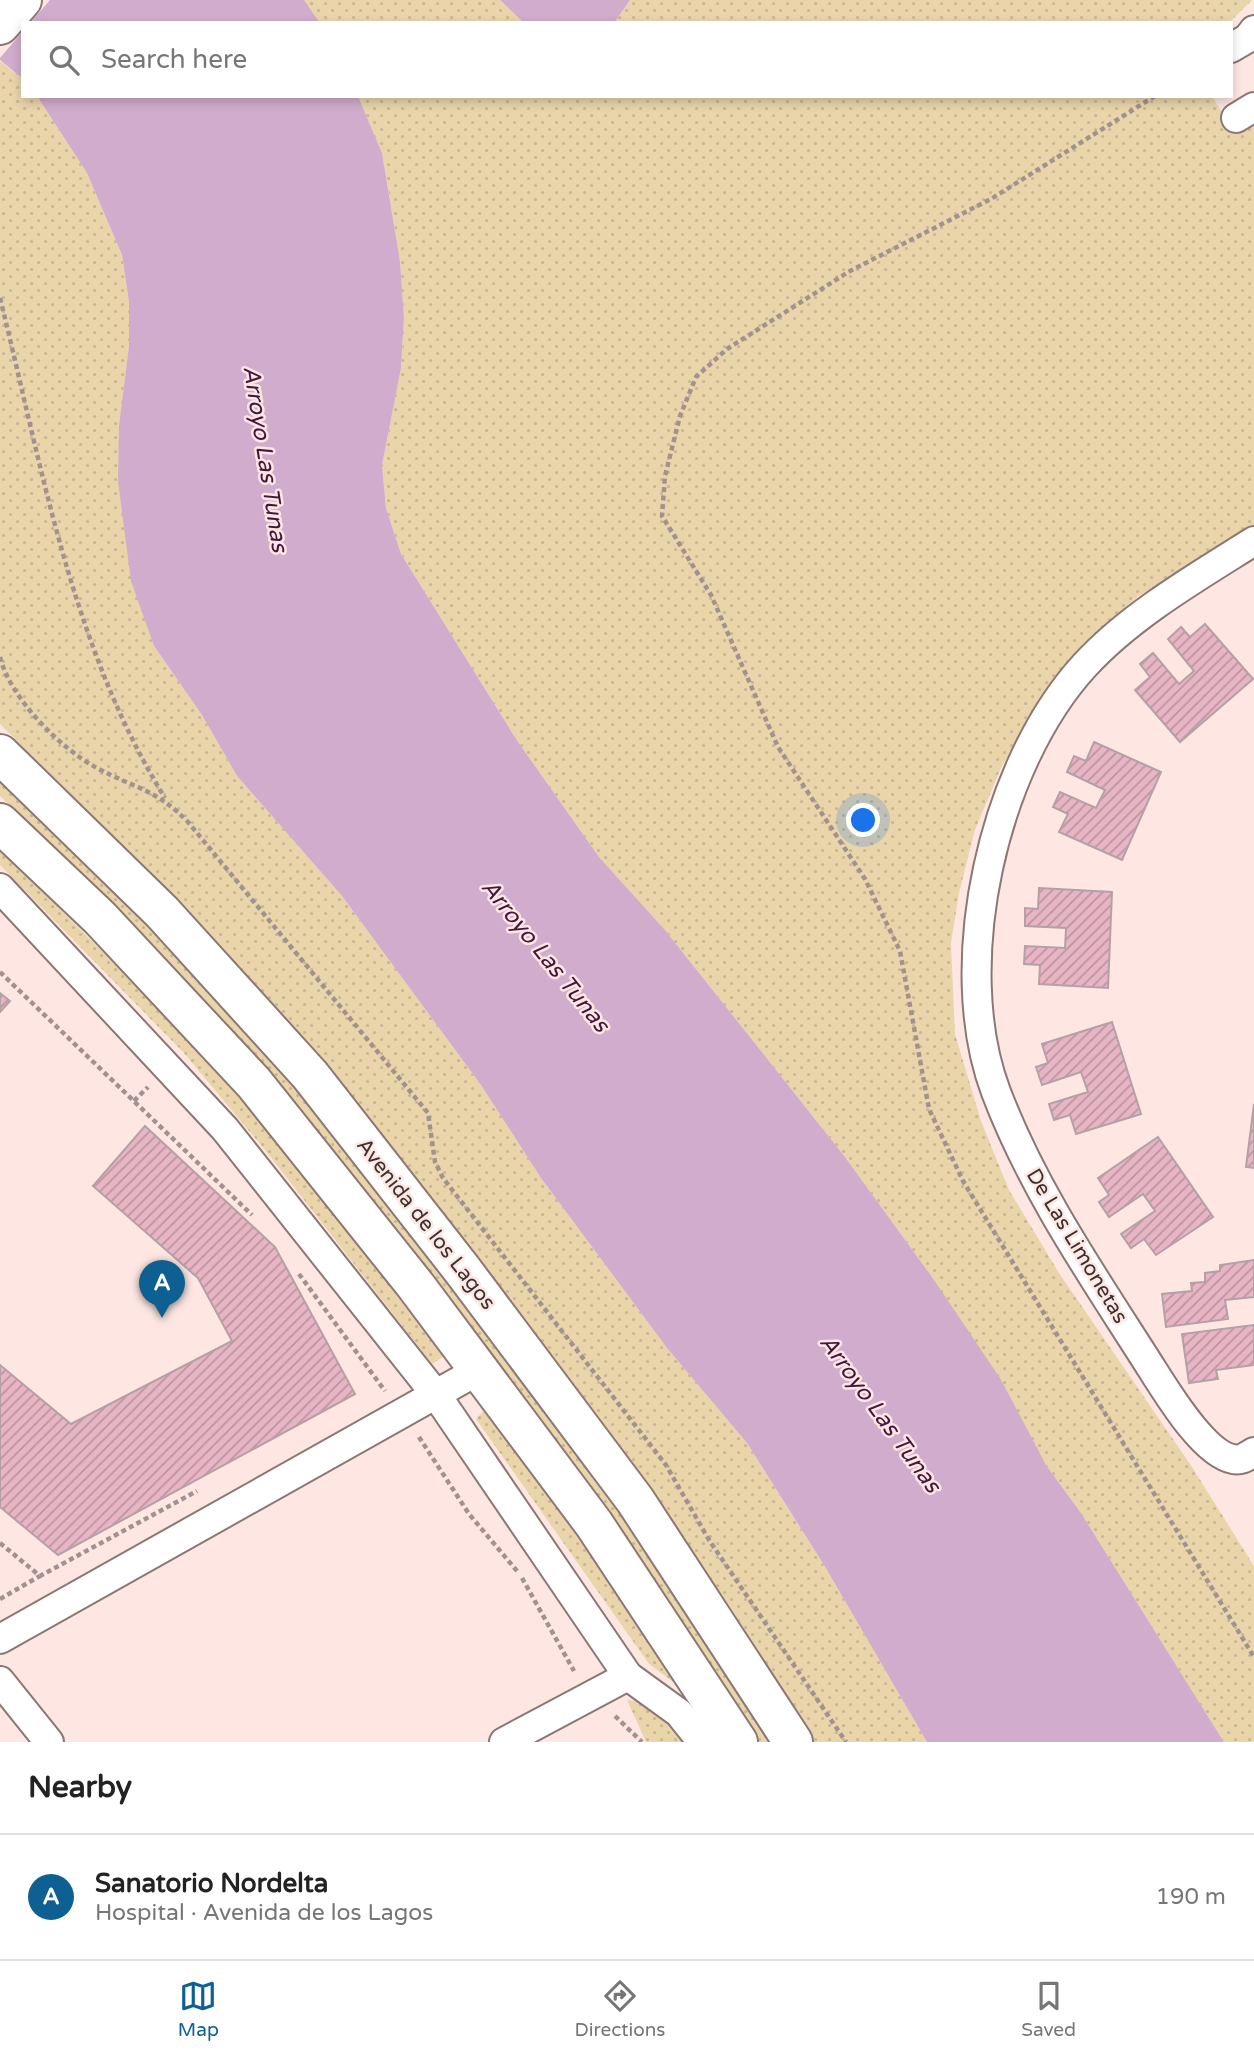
<!DOCTYPE html>
<meta charset="utf-8">
<style>
body{margin:0;font-family:"Varela Round",sans-serif;background:#f2f2f2;color:#222}
.you{position:absolute;left:864px;top:821px;width:24px;height:24px;margin:-18px;border:5px solid #fff;border-radius:50%;background:#1a73e8;box-shadow:0 0 0 10px #1a73e833}
.badge{display:grid;place-items:center;width:46px;height:46px;border-radius:50%;background:#0f6092;color:#fff;font-size:23px;font-weight:700}
.pin{position:absolute;translate:-50% -58px;filter:drop-shadow(0 2px 4px #0008)}
.pin::after{content:'';position:absolute;top:37px;width:24px;height:21px;background:inherit;clip-path:polygon(0 0,100% 0,50% 100%)}
.list{margin:0;padding:0;list-style:none}
h2{display:flex;justify-content:space-between;align-items:center;height:91px;margin:0;padding:0 28px;font-size:30px}
h2 small{font-size:23px;font-weight:400;color:#767676}
.list li{display:grid;grid-template-columns:46px 1fr auto;gap:21px;align-items:center;box-sizing:border-box;height:126px;padding:0 28px;border-top:2px solid #e0e0e0}
.list b{display:block;font-size:26px;white-space:nowrap}
.list p{margin:0;font-size:23px;white-space:nowrap;color:#767676}
.list em{font-size:23px;font-style:normal;color:#767676}
.icon{flex:none;width:38px;height:38px;fill:none;stroke:currentColor;stroke-width:2;stroke-linecap:round;stroke-linejoin:round}
.map{position:relative;flex:none;width:1254px;height:1742px;overflow:hidden}
.search{position:absolute;background:#fff;box-shadow:0 4px 10px #0003;left:21px;right:21px;top:21px;height:77px;display:flex;align-items:center;gap:18px;box-sizing:border-box;padding:0 24px;border-radius:0px;color:#767676;font-size:26px}
.sheet{height:217px;background:#fff}
nav{display:flex;justify-content:space-around;align-items:center;box-sizing:border-box;height:98px;border-top:2px solid #e0e0e0;background:#fff;font-size:19px;color:#767676}
nav a{display:grid;justify-items:center;gap:4px}
nav .on{color:#0f6092}
.map>svg:first-child{display:block}
.grass{fill:url(#grass-dots)}
.water{fill:#d1accd}
.pier{fill:#fee7e3}
.building{fill:url(#building-hatch);stroke:#b5a0a6;stroke-width:2}
.lines{fill:none;stroke-linecap:round;stroke-linejoin:round}
.street-casing{stroke:#8b7774;stroke-width:32}
.secondary-casing{stroke:#8b7774;stroke-width:42}
.path{stroke:#a2928f;stroke-width:4.5;stroke-dasharray:5 3.5;stroke-linecap:butt}
.street{stroke:#fff;stroke-width:28}
.secondary{stroke:#fff;stroke-width:38}
.labels{text-anchor:middle;dominant-baseline:central;stroke-width:5;stroke-linejoin:round;paint-order:stroke}
.street-label{font-size:21px;fill:#3a3130;stroke:#fee7e3}
.water-label{font-size:23px;font-style:italic;fill:#431640;stroke:#fee7e3}
</style>
<div class="map">
<svg width="1254" height="1742" viewBox="0 0 1254 1742">
<defs>
<pattern id="grass-dots" width="8" height="8" patternUnits="userSpaceOnUse" patternTransform="scale(1.75)"><rect width="8" height="8" fill="#ead5ab"/><path d="M2 2h.1M6 6h.1" fill="none" stroke="#c9b793" stroke-width="1.8" stroke-linecap="round"/></pattern>
<pattern id="building-hatch" width="6" height="6" patternUnits="userSpaceOnUse" patternTransform="scale(1.75)"><rect width="6" height="6" fill="#e7b5c4"/><path d="M-1 1l2-2M0 6l6-6M5 7l2-2" fill="none" stroke="#bc94a0"/></pattern>
</defs>
<rect width="100%" height="100%" fill="#fee7e3"/>
<g class="grass">
<polygon points="304,0 500,0 524,23 320,23"/>
<polygon points="630,0 1252,0 1229,23 614,23"/>
<polygon points="0,61 23,79 23,96 37,96 87,173 122,255 129,302 129,347 119,425 146,621 154,646 202,715 237,776 342,896 481,1085 541,1178 667,1348 747,1443 824,1565 927,1742 813,1742 731,1608 545,1350 157,882 0,724"/>
<polygon points="358,96 1212,96 1232,129 1254,126 1254,526 1137,597 1082,645 1042,697 1001,768 975,830 959,893 951,943 955,1034 981,1121 1009,1190 1059,1273 1192,1467 1254,1566 1254,1742 1224,1742 1081,1513 1046,1465 932,1277 845,1157 665,930 599,857 516,739 401,554 386,508 382,465 401,367 404,318 400,261 382,153"/>
<polygon points="0,771 253,1033 427,1250 670,1578 778,1742 756,1742 80,873 0,796"/>
<polygon points="0,850 190,1038 278,1138 446,1355 432,1364 265,1150 183,1052 0,865"/>
<polygon points="486,1408 520,1451 684,1690 649,1664 476,1419"/>
<path d="M627,1700C660,1703 669,1718 689,1742H646Z"/>
</g>
<g class="water">
<polygon points="0,0 304,0 320,23 23,23 23,79 0,60"/>
<polygon points="500,0 630,0 614,23 524,23"/>
<polygon points="37,96 358,96 382,153 400,261 404,318 401,368 382,465 386,508 401,554 516,739 599,857 665,930 845,1157 932,1277 1000,1378 1046,1465 1081,1513 1224,1742 927,1742 824,1565 747,1443 667,1348 541,1178 481,1085 342,896 237,776 202,715 154,646 131,581 118,481 119,425 129,346 129,302 122,255 87,173"/>
</g>
<polygon class="pier" points="50,0 30,23 23,23 23,31 0,58 0,1"/>
<g class="building">
<polygon points="1205,624 1253,679 1180,742 1135,690 1150,677 1140,664 1153,653 1179,684 1194,671 1168,639 1181,627 1190,637"/>
<polygon points="1094,742 1161,772 1122,860 1059,832 1068,814 1053,807 1060,792 1096,808 1105,790 1067,772 1074,756 1086,761"/>
<polygon points="1039,888 1112,892 1108,988 1039,984 1040,965 1024,964 1025,946 1065,948 1066,928 1025,926 1025,908 1038,909"/>
<polygon points="0,993 10,1001 0,1012"/>
<polygon points="1112,1022 1141,1114 1076,1134 1070,1115 1054,1120 1049,1104 1088,1092 1081,1072 1042,1085 1036,1067 1048,1063 1042,1044"/>
<polygon points="1254,1104 1254,1168 1246,1167"/>
<polygon points="145,1126 275,1247 355,1394 58,1555 0,1507 0,1365 71,1424 232,1341 198,1278 93,1186"/>
<polygon points="1158,1137 1213,1217 1156,1255 1144,1239 1131,1248 1121,1234 1155,1211 1143,1194 1109,1217 1099,1202 1109,1195 1098,1178"/>
<polygon points="1254,1260 1254,1297 1225,1300 1228,1319 1166,1327 1162,1294 1192,1291 1191,1283 1205,1282 1205,1273 1220,1271 1220,1265"/>
<polygon points="1254,1325 1254,1365 1216,1370 1218,1379 1189,1383 1182,1334"/>
</g>
<g class="lines">
<defs>
<g id="street">
<polyline points="1231,48 1248,38 1254,30"/>
<polyline points="1236,118 1254,107"/>
<path d="M1254,541C1197,577 1131,615 1085,665C993,765 948,965 996,1092C1034,1192 1095,1279 1152,1369C1168,1394 1204,1454 1233,1459C1242,1461 1247,1456 1254,1452"/>
<polyline points="0,888 225,1129 437,1396 628,1676 679,1713 702,1742"/>
<polyline points="0,1639 479,1370"/>
<polyline points="0,1681 49,1742"/>
<polyline points="504,1742 628,1676"/>
</g>
<g id="secondary">
<polyline points="0,25 22,0"/>
<polyline points="0,754 162,912 310,1075 464,1272 635,1500 793,1742"/>
<polyline points="0,823 100,918 254,1083 416,1286 594,1524 738,1742"/>
</g>
</defs>
<use href="#street" class="street-casing"/>
<use href="#secondary" class="secondary-casing"/>
<g class="path">
<polyline points="1155,96 991,199 850,271 727,349 696,377 680,416 665,476 662,516 711,595 778,747 865,879 900,951 929,1109 963,1181 1254,1657"/>
<path d="M0,298C42,467 72,648 165,798"/>
<path d="M0,657C10,698 61,749 97,768C136,789 156,789 188,822L428,1113L435,1162L443,1178L666,1465L709,1540L846,1742"/>
<polyline points="0,972 252,1215"/>
<polyline points="134,1101 148,1087"/>
<polyline points="299,1274 385,1391"/>
<polyline points="419,1437 469,1514 517,1571"/>
<polyline points="0,1543 40,1576 197,1491"/>
<polyline points="522,1578 574,1671"/>
<polyline points="0,1599 40,1576"/>
<polyline points="615,1716 642,1742"/>
</g>
<use href="#street" class="street"/>
<use href="#secondary" class="secondary"/>
</g>
<g class="labels">
<g class="street-label">
<text transform="translate(426 1224) rotate(52)">Avenida de los Lagos</text>
<text transform="translate(1077 1246) rotate(59)">De Las Limonetas</text>
</g>
<g class="water-label">
<text transform="translate(265 459) rotate(81)">Arroyo Las Tunas</text>
<text transform="translate(545 956) rotate(51)">Arroyo Las Tunas</text>
<text transform="translate(880 1414) rotate(54)">Arroyo Las Tunas</text>
</g>
</g>
</svg>
<div class="you"></div>
<div class="pin badge" style="left:162px;top:1318px">A</div>
<div class="search"><svg class="icon" aria-label="search" viewBox="0 0 24 24"><circle cx="10" cy="10" r="6"/><path d="M15 15l6 6"/></svg>Search here</div>
</div>
<section class="sheet">
<h2>Nearby<small></small></h2>
<ul class="list">
<li><span class="badge">A</span><div><b>Sanatorio Nordelta</b><p>Hospital · Avenida de los Lagos</p></div><em>190 m</em></li>
</ul>
</section>
<nav>
<a class="on"><svg class="icon" aria-label="map" viewBox="0 0 24 24"><path d="M3 6l6-2 6 2 6-2v14l-6 2-6-2-6 2zM9 4v14M15 6v14"/></svg>Map</a>
<a><svg class="icon" aria-label="directions" viewBox="0 0 24 24"><path d="M12 3l9 9-9 9-9-9zM9 14v-3h6M13 9l2 2-2 2"/></svg>Directions</a>
<a><svg class="icon" aria-label="saved" viewBox="0 0 24 24"><path d="M7 4h10v16l-5-4-5 4z"/></svg>Saved</a>
</nav>
